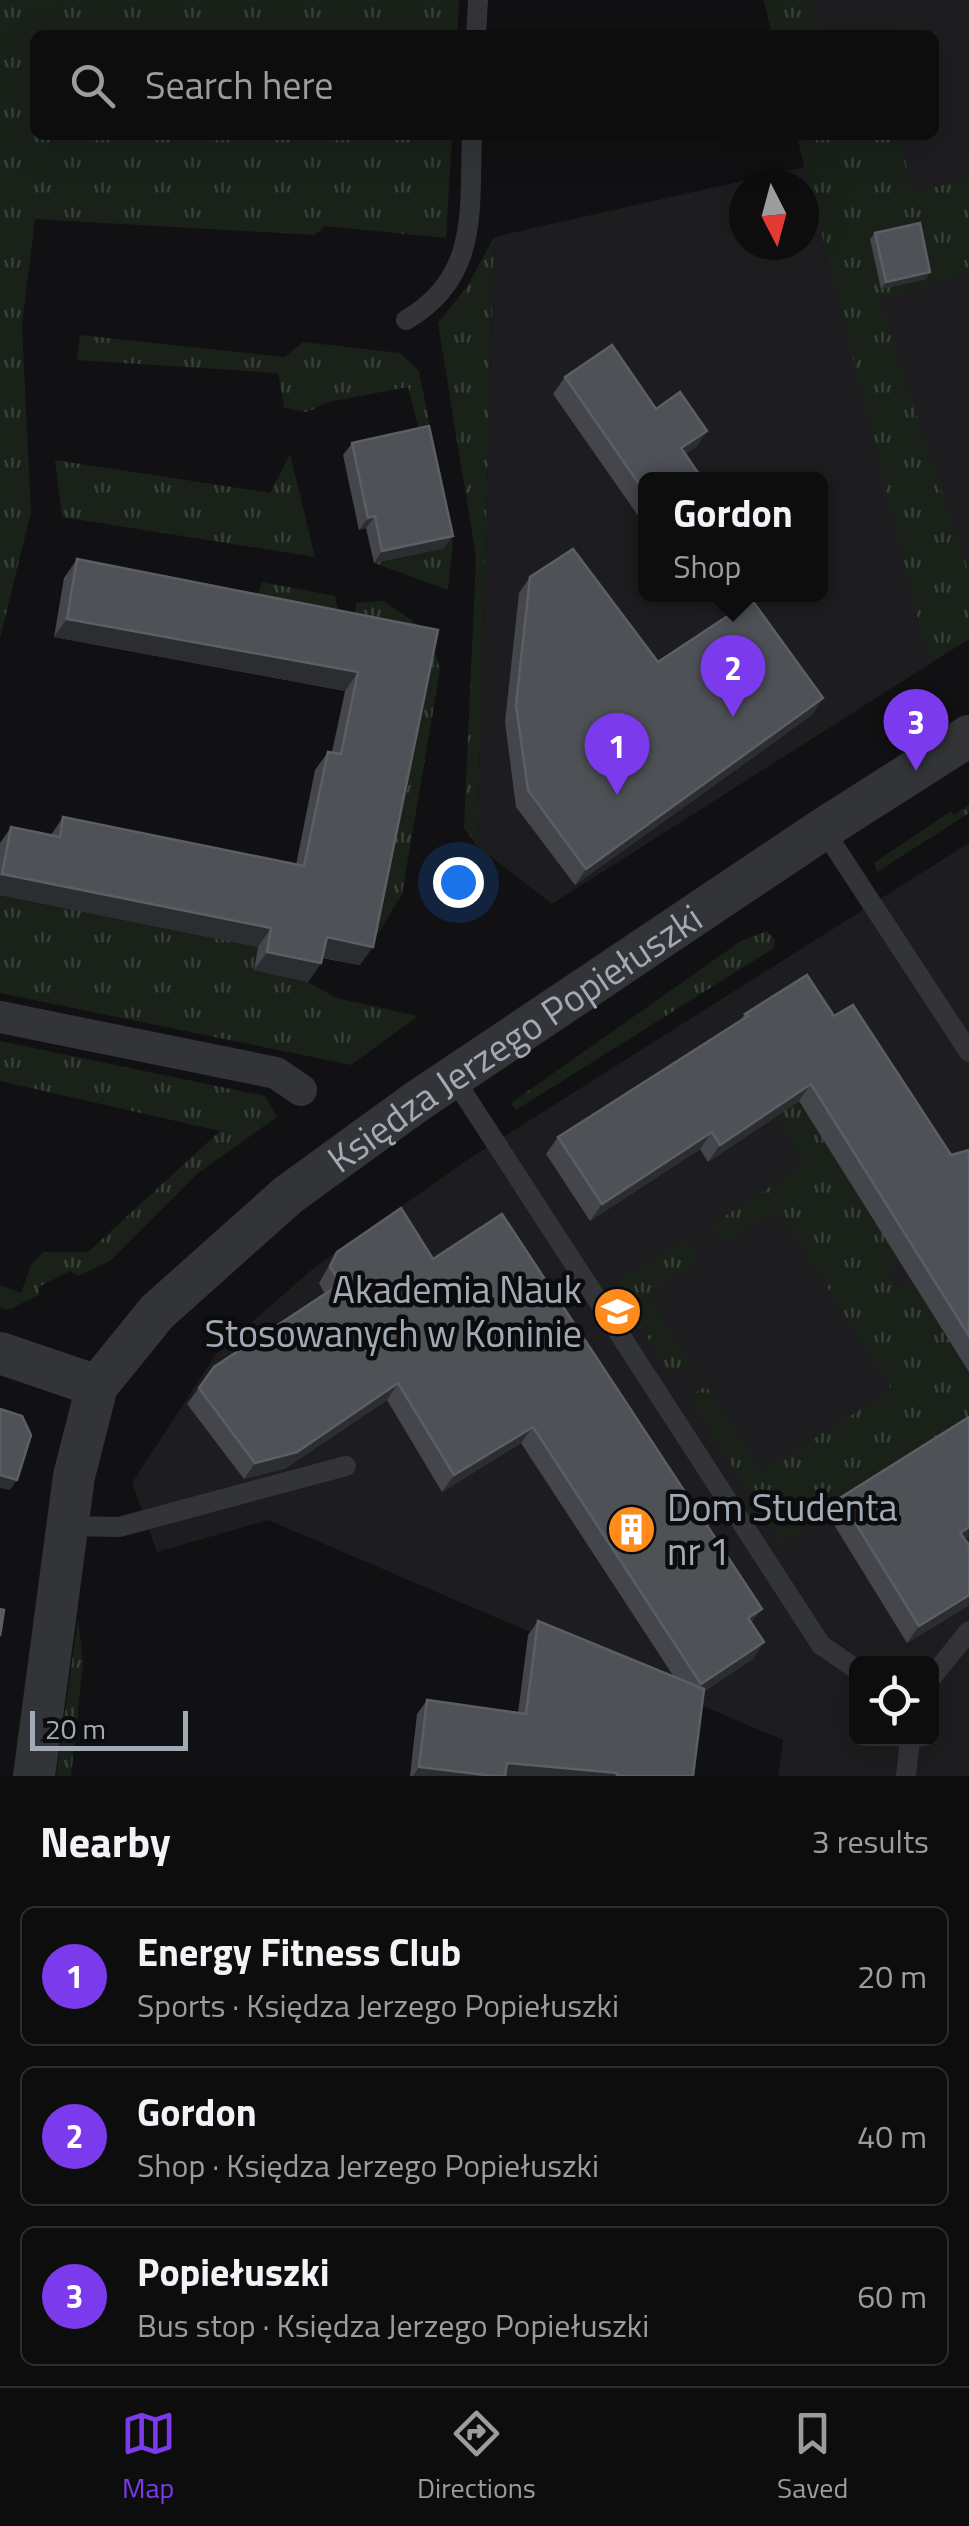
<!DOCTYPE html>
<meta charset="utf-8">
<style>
body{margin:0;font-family:"Titillium Web",sans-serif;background:#1b1b1c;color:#f1f3f6}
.controls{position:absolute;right:30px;bottom:30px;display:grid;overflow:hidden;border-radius:15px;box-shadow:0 10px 40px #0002}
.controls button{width:90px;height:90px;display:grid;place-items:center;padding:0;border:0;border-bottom:2px solid #2d2d2e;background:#0d0d0e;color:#f1f3f6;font:50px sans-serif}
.compass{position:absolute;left:729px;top:170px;width:90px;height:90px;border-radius:50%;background:#0d0d0e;box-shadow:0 10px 40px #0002;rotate:174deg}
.scale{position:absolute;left:30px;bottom:25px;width:158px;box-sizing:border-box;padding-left:10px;border:5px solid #a1aab5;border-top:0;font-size:28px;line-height:35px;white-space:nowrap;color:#a1aab5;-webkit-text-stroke:8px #0c0c0e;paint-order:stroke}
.you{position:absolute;left:458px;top:882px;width:35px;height:35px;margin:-25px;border:8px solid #fff;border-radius:50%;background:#1a73e8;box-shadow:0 0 0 15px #1a73e833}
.badge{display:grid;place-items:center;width:65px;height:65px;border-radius:50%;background:#7c3aed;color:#fff;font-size:32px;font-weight:700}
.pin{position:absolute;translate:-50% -82px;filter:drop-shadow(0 2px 5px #0008)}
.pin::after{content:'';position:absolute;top:52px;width:35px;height:30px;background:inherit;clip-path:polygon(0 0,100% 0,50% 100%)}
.popup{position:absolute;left:638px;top:472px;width:190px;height:130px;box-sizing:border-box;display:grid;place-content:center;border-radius:15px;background:#0d0d0e;filter:drop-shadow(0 2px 8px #0005);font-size:32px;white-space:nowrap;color:#9a9c9e}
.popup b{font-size:38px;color:#f1f3f6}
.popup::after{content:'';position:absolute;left:50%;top:100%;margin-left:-20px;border:20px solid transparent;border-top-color:#0d0d0e}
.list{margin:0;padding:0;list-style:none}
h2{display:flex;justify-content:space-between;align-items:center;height:130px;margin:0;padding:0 40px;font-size:42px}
h2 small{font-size:32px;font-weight:400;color:#9a9c9e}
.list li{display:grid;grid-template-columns:65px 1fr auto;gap:30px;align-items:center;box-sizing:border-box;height:140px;margin:0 20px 20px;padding:0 20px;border:2px solid #2d2d2e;border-radius:15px}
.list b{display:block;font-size:38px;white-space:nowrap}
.list p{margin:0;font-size:32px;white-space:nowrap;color:#9a9c9e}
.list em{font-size:32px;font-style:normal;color:#9a9c9e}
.icon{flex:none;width:55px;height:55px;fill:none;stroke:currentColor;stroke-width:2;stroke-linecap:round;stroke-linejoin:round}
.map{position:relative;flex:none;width:969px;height:1776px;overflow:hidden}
.search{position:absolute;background:#0d0d0e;box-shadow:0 10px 40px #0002;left:30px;right:30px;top:30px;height:110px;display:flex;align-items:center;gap:25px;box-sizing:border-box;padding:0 35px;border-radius:15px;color:#9a9c9e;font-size:38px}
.sheet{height:610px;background:#0d0d0e}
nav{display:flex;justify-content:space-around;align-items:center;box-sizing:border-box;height:140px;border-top:2px solid #2d2d2e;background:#0d0d0e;font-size:28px;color:#9a9c9e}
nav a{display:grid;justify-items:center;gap:5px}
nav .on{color:#7c3aed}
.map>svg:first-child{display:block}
.built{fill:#1d1d20;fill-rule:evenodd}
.grass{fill:url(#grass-tufts)}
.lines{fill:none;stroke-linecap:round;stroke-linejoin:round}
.service{stroke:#323438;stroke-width:20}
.pedestrian{stroke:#323438;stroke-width:32}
.minor{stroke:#323438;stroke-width:42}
.wall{fill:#44464b}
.shaded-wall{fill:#2b2d30}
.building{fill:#4e5156;stroke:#5b5f65;stroke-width:2.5}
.labels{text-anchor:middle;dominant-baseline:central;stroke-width:9;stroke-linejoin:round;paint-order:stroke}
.street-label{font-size:38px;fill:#a1aab5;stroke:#0c0c0e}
.poi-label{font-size:38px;fill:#a1aab5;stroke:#0c0c0e;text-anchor:end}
</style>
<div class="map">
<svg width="969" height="1776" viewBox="0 0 969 1776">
<defs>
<pattern id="grass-tufts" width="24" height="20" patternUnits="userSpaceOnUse" patternTransform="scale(2.5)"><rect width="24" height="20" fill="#192119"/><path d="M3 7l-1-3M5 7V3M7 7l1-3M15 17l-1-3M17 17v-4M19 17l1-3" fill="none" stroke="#373f38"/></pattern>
</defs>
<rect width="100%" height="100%" fill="#111113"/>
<g class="built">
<path d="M764,0H969V639L552,904L477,846L494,237L804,167L797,135H934V35H772ZM744,185H804V245H744ZM646,480H820V594H646Z"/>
<path d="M969,843V1776H778L783,1740L268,1520L157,1552L132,1483L216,1354L315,1267L473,1156ZM856,1664H932V1738H856Z"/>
</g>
<g class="grass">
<polygon points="0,0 459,0 457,35 35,35 35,135 452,135 446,238 325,226 315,235 35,219 22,326 31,512 0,638"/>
<polygon points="764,0 811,0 819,35 772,35"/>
<polygon points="797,135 899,135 913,192 969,179 969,272 879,300 969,573 969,639 929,663"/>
<polygon points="494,237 477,846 464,828 476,557 438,323 467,287"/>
<polygon points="80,335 285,357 303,342 400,353 419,371 453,544 448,590 374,563 421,438 408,387 328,402 307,412 284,408 278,373 77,360"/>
<polygon points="290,454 315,557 62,517 55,460 270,493"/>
<polygon points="262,582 335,596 339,615 252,614"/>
<polygon points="384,601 431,634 440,670 402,894 378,934 366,937 353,634 356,603"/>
<polygon points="969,805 969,813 877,872 874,863 951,811 954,815"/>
<polygon points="0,895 258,947 254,970 308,982 336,998 418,1016 351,1065 0,993"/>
<polygon points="767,931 775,940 774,948 516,1110 511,1103 741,941"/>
<polygon points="0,1041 265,1096 277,1117 198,1173 110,1261 78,1276 70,1271 39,1287 39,1295 8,1310 0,1307 0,1285 21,1293 31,1265 43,1252 88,1252 220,1131 0,1081"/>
<polygon points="791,1087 901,1263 887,1273 898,1289 912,1281 969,1372 969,1426 781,1544 689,1397 706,1386 761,1471 892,1390 778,1209 723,1243 711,1225 806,1164 777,1118 739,1141"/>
<polygon points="686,1238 699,1259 646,1294 690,1362 671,1374 614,1285"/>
<polygon points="78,1619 83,1661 71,1776 56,1776"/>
</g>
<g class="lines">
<g class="service">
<polyline points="476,35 478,0"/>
<path d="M406,320C480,277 469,210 472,135"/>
<polyline points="823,829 969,1052"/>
<polyline points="453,1077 821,1645 856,1669"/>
<polyline points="68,1526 119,1527 346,1466"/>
<polyline points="932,1677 969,1631"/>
<polyline points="906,1776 910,1738"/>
</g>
<polyline class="pedestrian" points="0,1017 276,1073 301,1090"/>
<g class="minor">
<polyline points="0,1353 97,1386"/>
<path id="s1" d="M34,1776L74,1476L97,1386L157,1312L288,1195L416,1102L823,829L969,736"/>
</g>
</g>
<g class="wall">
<polygon points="875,233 926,279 881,289 870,239"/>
<polygon points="565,377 656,409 707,431 696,447 646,480 646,527 553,394"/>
<polygon points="352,443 444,548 374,563 366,528 359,530 343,455"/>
<polygon points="77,559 438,630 360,965 322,958 321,963 308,982 254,970 258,947 0,895 0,843 11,827 51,835 63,817 296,865 315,770 328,752 332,752 345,691 54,637 64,578"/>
<polygon points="530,577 658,662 823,698 812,715 575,885 516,807 505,722 519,593"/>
<polygon points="745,1014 834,1016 951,1155 969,1150 969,1372 799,1101 708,1162 700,1149 590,1221 546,1154 558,1137 739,1022"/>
<polygon points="337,1252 433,1259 751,1624 753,1659 704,1691 693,1776 410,1776 417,1714 427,1700 518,1713 528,1635 538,1621 674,1677 521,1443 442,1492 387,1400 286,1468 244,1479 187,1404 214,1367 325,1294 319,1283"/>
<polygon points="969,1417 969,1536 965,1539 969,1545 969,1605 907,1643 828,1515 840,1498"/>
</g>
<g class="shaded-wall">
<polygon points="930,272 926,279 881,289 886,282"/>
<polygon points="707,431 696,447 670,465 681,448"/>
<polygon points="375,516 366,528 359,530 368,518"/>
<polygon points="453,536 444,548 374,563 382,551"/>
<polygon points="67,619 358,672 345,691 54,637"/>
<polygon points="823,698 812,715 575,885 586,869"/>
<polygon points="2,874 271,928 258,947 0,895 0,877"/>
<polygon points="327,937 373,947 360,965 314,956"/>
<polygon points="267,952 321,963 308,982 254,970"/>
<polygon points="811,1084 799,1101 708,1162 720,1145"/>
<polygon points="712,1132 700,1149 590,1221 602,1204"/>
<polygon points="398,1383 387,1400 286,1468 244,1479 255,1463"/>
<polygon points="533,1427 521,1443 442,1492 454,1475"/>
<polygon points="0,1475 17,1480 10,1490 0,1488"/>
<polygon points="969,1527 969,1536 949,1550 960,1533"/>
<polygon points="969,1595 969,1605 907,1643 919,1626"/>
<polygon points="762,1609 750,1625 748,1618"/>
<polygon points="764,1642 753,1659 690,1701 701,1684"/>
<polygon points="507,1763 617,1773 615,1776 498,1776"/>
<polygon points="419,1767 493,1776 413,1776"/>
</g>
<g class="building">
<polygon points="920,223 930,272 886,282 875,233"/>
<polygon points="612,345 656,409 680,392 707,431 681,448 703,480 646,480 646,494 565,377"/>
<polygon points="429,426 453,536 382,551 375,516 368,518 352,443"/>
<polygon points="573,549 658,662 752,600 823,698 586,869 528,790 516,705 530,577"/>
<polygon points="77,559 438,630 373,947 327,937 321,963 267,952 271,928 2,874 11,827 60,837 63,817 304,866 328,752 341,754 358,672 67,619"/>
<polygon points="807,975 834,1016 853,1005 951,1155 969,1150 969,1336 811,1084 720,1145 712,1132 602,1204 558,1137 748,1016 745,1014"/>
<polygon points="401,1208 433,1259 502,1214 762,1609 748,1618 764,1642 701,1684 533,1427 454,1475 398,1383 297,1452 255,1463 199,1388 214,1367 340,1284 330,1266 337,1252"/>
<polygon points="0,1409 22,1416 31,1435 17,1480 0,1475"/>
<polygon points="969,1417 969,1527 960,1533 969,1545 969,1595 919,1626 840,1498"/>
<polygon points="0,1609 4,1610 0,1636"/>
<polygon points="538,1621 704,1689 693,1776 617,1776 617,1773 507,1763 505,1776 493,1776 419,1767 427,1700 526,1714"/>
</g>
<defs>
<symbol id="university-disc" viewBox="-11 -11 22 22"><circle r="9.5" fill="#ff8b1d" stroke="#0c0c0e"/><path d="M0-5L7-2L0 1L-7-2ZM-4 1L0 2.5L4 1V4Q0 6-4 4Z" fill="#fff"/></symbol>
<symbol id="building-disc" viewBox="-11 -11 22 22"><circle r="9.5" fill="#ff8b1d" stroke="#0c0c0e"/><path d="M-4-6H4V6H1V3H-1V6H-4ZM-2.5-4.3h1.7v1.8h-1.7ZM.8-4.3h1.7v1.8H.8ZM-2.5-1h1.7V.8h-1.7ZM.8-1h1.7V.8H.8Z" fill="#fff"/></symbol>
</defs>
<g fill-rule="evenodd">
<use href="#university-disc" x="590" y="1284" width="55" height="55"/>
<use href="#building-disc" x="604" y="1502" width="55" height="55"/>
</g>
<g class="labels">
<g class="street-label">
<text stroke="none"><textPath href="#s1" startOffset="942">Księdza Jerzego Popiełuszki</textPath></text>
</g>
<g class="poi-label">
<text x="582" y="1289">Akademia Nauk<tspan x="582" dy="44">Stosowanych w Koninie</tspan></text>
<text x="667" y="1507" text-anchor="start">Dom Studenta<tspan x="667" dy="44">nr 1</tspan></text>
</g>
</g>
</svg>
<div class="controls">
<button><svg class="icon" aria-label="locate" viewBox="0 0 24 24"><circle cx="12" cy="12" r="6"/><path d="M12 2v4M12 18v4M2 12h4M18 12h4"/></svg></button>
</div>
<svg class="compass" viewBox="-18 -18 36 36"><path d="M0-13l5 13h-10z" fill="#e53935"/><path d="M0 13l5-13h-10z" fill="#9a9c9e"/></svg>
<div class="scale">20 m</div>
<div class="you"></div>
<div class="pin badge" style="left:617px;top:795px">1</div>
<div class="pin badge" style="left:733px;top:717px">2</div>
<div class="popup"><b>Gordon</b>Shop</div>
<div class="pin badge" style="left:916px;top:771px">3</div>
<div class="search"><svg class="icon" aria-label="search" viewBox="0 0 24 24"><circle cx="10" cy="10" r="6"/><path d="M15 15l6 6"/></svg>Search here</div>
</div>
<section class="sheet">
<h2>Nearby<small>3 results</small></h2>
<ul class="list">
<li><span class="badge">1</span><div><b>Energy Fitness Club</b><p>Sports · Księdza Jerzego Popiełuszki</p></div><em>20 m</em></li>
<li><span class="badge">2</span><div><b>Gordon</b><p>Shop · Księdza Jerzego Popiełuszki</p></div><em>40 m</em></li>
<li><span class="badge">3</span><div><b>Popiełuszki</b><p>Bus stop · Księdza Jerzego Popiełuszki</p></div><em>60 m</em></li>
</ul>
</section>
<nav>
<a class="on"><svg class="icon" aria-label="map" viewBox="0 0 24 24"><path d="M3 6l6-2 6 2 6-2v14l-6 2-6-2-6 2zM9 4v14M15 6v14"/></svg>Map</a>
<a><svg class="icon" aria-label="directions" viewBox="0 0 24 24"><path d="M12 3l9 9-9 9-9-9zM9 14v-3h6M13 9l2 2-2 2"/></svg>Directions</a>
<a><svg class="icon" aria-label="saved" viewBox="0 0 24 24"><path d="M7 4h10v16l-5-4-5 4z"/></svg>Saved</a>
</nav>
